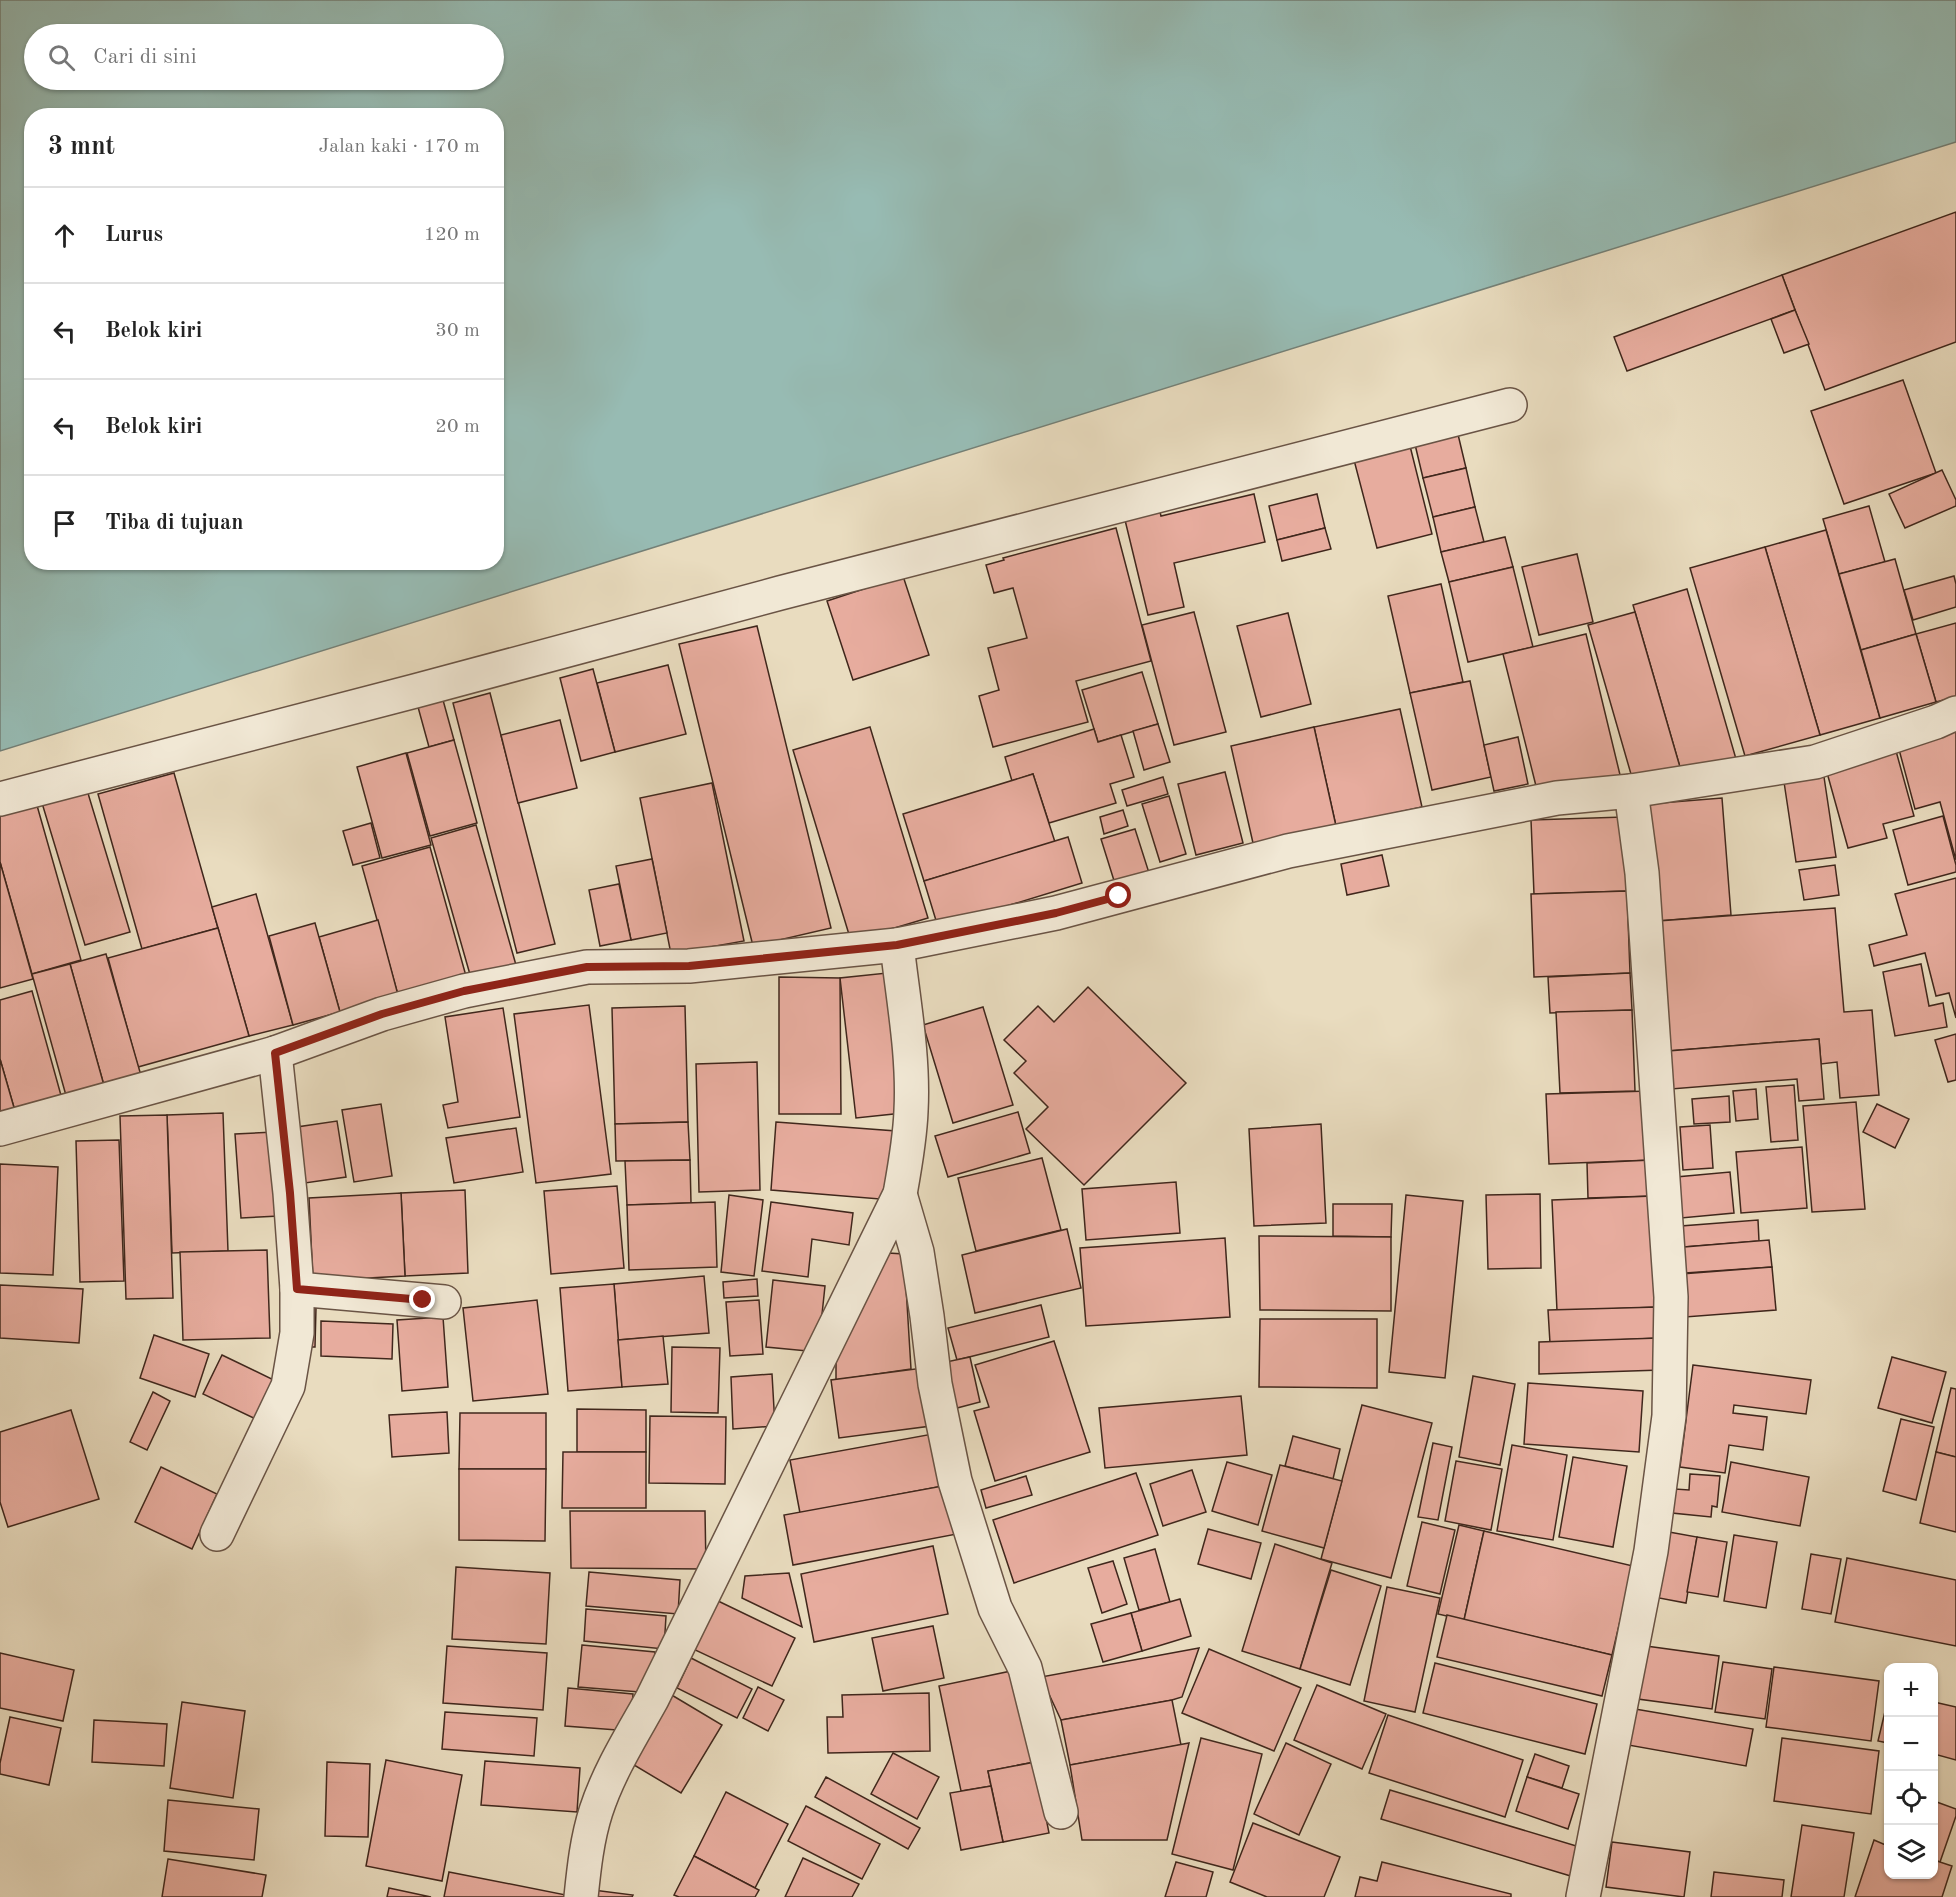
<!DOCTYPE html>
<html lang="id">
<meta charset="utf-8">
<style>
body{margin:0;font-family:"Old Standard TT",serif;background:#f2f2f2;color:#222}
.controls{position:absolute;right:18px;bottom:18px;display:grid;overflow:hidden;border-radius:12px;box-shadow:0 2px 4px #0004}
.controls button{width:54px;height:54px;display:grid;place-items:center;padding:0;border:0;border-bottom:2px solid #e0e0e0;background:#fff;color:#222;font:30px sans-serif}
.stop{position:absolute;width:18px;height:18px;margin:-14px;border:4px solid #8f2418;border-radius:50%;background:#fff}
.stop.end{background:#8f2418;border-color:#fff;box-shadow:0 2px 6px #0008}
.list{margin:0;padding:0;list-style:none}
h2{display:flex;justify-content:space-between;align-items:center;height:78px;margin:0;padding:0 24px;font-size:26px}
h2 small{font-size:20px;font-weight:400;color:#767676}
.list li{display:grid;grid-template-columns:39px 1fr auto;gap:18px;align-items:center;box-sizing:border-box;height:96px;padding:0 24px;border-top:2px solid #e0e0e0}
.list b{display:block;font-size:22px;white-space:nowrap}
.list em{font-size:20px;font-style:normal;color:#767676}
.icon{flex:none;width:33px;height:33px;fill:none;stroke:currentColor;stroke-width:2;stroke-linecap:round;stroke-linejoin:round}
.map{position:relative;flex:none;width:1956px;height:1897px;overflow:hidden}
.search{position:absolute;background:#fff;box-shadow:0 2px 4px #0004;left:24px;top:24px;width:480px;height:66px;display:flex;align-items:center;gap:15px;box-sizing:border-box;padding:0 21px;border-radius:33px;color:#767676;font-size:22px}
.panel{position:absolute;background:#fff;box-shadow:0 2px 4px #0004;left:24px;top:108px;width:480px;height:462px;border-radius:24px}
.map>svg:first-child{display:block}
.water{fill:#97bbb3;stroke:#748077;stroke-width:1.5;fill-rule:evenodd}
.building{fill:#e7ac9e;stroke:#40271c;stroke-width:1.5}
.lines{fill:none;stroke-linecap:round;stroke-linejoin:round}
.minor-casing{stroke:#6a5445;stroke-width:36}
.minor{stroke:#f1e8d5;stroke-width:33}
.route{stroke:#8f2418;stroke-width:8}
</style>
<div class="map">
<svg width="1956" height="1897" viewBox="0 0 1956 1897">
<rect width="100%" height="100%" fill="#e9dcbf"/>
<filter id="stains"><feTurbulence type="fractalNoise" baseFrequency=".00333" numOctaves="4"/><feColorMatrix values="0 0 0 0 .2 0 0 0 0 .09 0 0 0 0 .02 0 0 0 .5 -.17"/></filter>
<radialGradient id="worn" r=".72"><stop offset=".6" stop-color="#630" stop-opacity="0"/><stop offset="1" stop-color="#630" stop-opacity=".3"/></radialGradient>
<path class="water" d="M0,0H1956V142L0,751ZM34,34H494V80H34ZM32,116H496V562H32Z"/>
<g class="building">
<polygon points="1956,212 1956,342 1825,390 1782,275"/>
<polygon points="1782,275 1795,310 1627,371 1614,337"/>
<polygon points="1795,310 1809,344 1784,353 1771,319"/>
<polygon points="1903,380 1936,473 1844,504 1811,411"/>
<polygon points="1456,426 1466,468 1423,478 1413,436"/>
<polygon points="1410,446 1432,534 1377,548 1354,460"/>
<polygon points="1466,468 1475,507 1433,517 1423,478"/>
<polygon points="1942,470 1956,500 1956,506 1905,528 1889,494"/>
<polygon points="1254,494 1265,542 1174,563 1184,607 1148,615 1125,520 1160,512 1161,516"/>
<polygon points="1317,494 1325,528 1277,540 1269,506"/>
<polygon points="1869,506 1885,562 1839,574 1823,519"/>
<polygon points="1475,507 1484,542 1441,552 1433,517"/>
<polygon points="1116,528 1151,661 1076,681 1088,722 993,747 979,696 999,690 988,648 1027,638 1013,588 994,593 986,565 1004,560 1003,558"/>
<polygon points="1325,528 1331,549 1282,561 1277,540"/>
<polygon points="1826,530 1880,718 1820,735 1765,547"/>
<polygon points="1505,537 1513,567 1449,582 1441,552"/>
<polygon points="1765,547 1820,735 1745,756 1690,568"/>
<polygon points="1577,554 1593,622 1539,635 1522,567"/>
<polygon points="1895,559 1916,634 1861,650 1839,574"/>
<polygon points="1513,567 1533,647 1468,662 1449,582"/>
<polygon points="903,576 929,655 853,680 827,601"/>
<polygon points="1954,576 1956,584 1956,607 1913,620 1904,590"/>
<polygon points="1441,584 1463,682 1410,693 1388,596"/>
<polygon points="1687,589 1736,759 1682,774 1633,605"/>
<polygon points="1194,612 1226,732 1174,745 1142,625"/>
<polygon points="1635,612 1682,774 1635,788 1588,625"/>
<polygon points="1288,613 1311,704 1261,717 1237,626"/>
<polygon points="1956,623 1956,697 1936,702 1916,634"/>
<polygon points="757,626 831,928 753,946 679,644"/>
<polygon points="1586,634 1621,779 1539,798 1503,654"/>
<polygon points="1916,634 1936,702 1880,718 1861,650"/>
<polygon points="668,665 686,734 615,752 597,683"/>
<polygon points="593,669 615,752 581,761 560,678"/>
<polygon points="1142,672 1158,724 1098,742 1082,690"/>
<polygon points="1470,681 1491,777 1432,790 1410,693"/>
<polygon points="490,693 555,944 517,953 453,703"/>
<polygon points="443,700 454,740 429,747 418,707"/>
<polygon points="1400,709 1422,807 1336,826 1314,727"/>
<polygon points="560,720 577,788 518,803 501,735"/>
<polygon points="1158,724 1170,762 1144,770 1133,731"/>
<polygon points="1956,726 1956,860 1940,802 1915,809 1897,742"/>
<polygon points="870,727 928,918 851,941 793,750"/>
<polygon points="1314,727 1336,826 1253,843 1231,746"/>
<polygon points="1094,729 1098,742 1121,735 1134,777 1110,784 1116,803 1049,823 1033,774 1012,781 1005,757"/>
<polygon points="1518,737 1528,784 1494,791 1484,745"/>
<polygon points="454,740 477,823 430,836 407,753"/>
<polygon points="1896,751 1914,816 1883,824 1887,838 1848,848 1826,769"/>
<polygon points="406,753 431,845 382,858 357,767"/>
<polygon points="1225,772 1243,843 1196,855 1178,784"/>
<polygon points="174,773 218,928 142,949 98,794"/>
<polygon points="1033,774 1055,842 924,881 903,814"/>
<polygon points="1163,777 1168,794 1127,806 1122,790"/>
<polygon points="1824,777 1836,857 1796,862 1784,782"/>
<polygon points="712,783 744,941 671,954 640,798"/>
<polygon points="87,790 130,932 85,945 42,803"/>
<polygon points="1169,796 1186,854 1160,862 1142,804"/>
<polygon points="1722,798 1731,915 1658,921 1648,804"/>
<polygon points="36,802 81,960 32,974 0,862 0,812"/>
<polygon points="1123,810 1128,826 1104,834 1100,817"/>
<polygon points="1943,816 1956,865 1956,872 1908,885 1893,830"/>
<polygon points="1624,817 1627,891 1534,894 1531,820"/>
<polygon points="371,823 380,858 353,865 343,831"/>
<polygon points="476,825 516,965 471,978 431,838"/>
<polygon points="1135,829 1150,876 1116,887 1101,839"/>
<polygon points="1068,837 1082,883 938,927 924,881"/>
<polygon points="430,847 466,976 398,995 362,866"/>
<polygon points="1382,855 1389,886 1347,895 1341,864"/>
<polygon points="652,859 667,933 631,940 616,866"/>
<polygon points="0,862 33,979 0,988"/>
<polygon points="1835,865 1839,895 1804,900 1799,870"/>
<polygon points="1956,878 1956,1018 1949,993 1936,996 1925,953 1874,966 1869,945 1907,935 1895,894"/>
<polygon points="619,884 631,940 600,946 589,890"/>
<polygon points="1627,891 1630,973 1534,977 1531,894"/>
<polygon points="256,894 293,1025 249,1036 212,907"/>
<polygon points="1835,908 1844,1012 1872,1010 1879,1095 1840,1098 1837,1062 1821,1064 1819,1039 1668,1051 1658,921"/>
<polygon points="378,920 398,995 340,1012 319,937"/>
<polygon points="315,923 340,1012 293,1025 269,936"/>
<polygon points="218,928 249,1036 138,1067 108,958"/>
<polygon points="106,954 142,1079 105,1089 70,964"/>
<polygon points="70,964 105,1089 67,1099 32,974"/>
<polygon points="1921,964 1929,1006 1943,1003 1947,1027 1895,1036 1883,972"/>
<polygon points="887,973 903,1113 856,1118 840,978"/>
<polygon points="1630,973 1632,1010 1550,1013 1548,977"/>
<polygon points="779,977 840,978 841,1114 779,1114"/>
<polygon points="1088,987 1186,1083 1084,1185 1026,1129 1048,1107 1014,1073 1026,1061 1004,1040 1038,1006 1054,1022"/>
<polygon points="32,991 62,1099 15,1111 0,1059 0,1000"/>
<polygon points="589,1005 611,1174 536,1183 514,1014"/>
<polygon points="685,1006 688,1122 615,1124 612,1008"/>
<polygon points="983,1007 1013,1105 953,1123 923,1025"/>
<polygon points="503,1008 520,1117 448,1128 443,1105 458,1102 445,1017"/>
<polygon points="1632,1010 1635,1091 1560,1093 1556,1012"/>
<polygon points="1956,1034 1956,1080 1948,1082 1935,1040"/>
<polygon points="1819,1039 1824,1099 1799,1101 1797,1079 1671,1089 1668,1051"/>
<polygon points="0,1059 15,1111 0,1115"/>
<polygon points="757,1062 760,1190 699,1192 696,1064"/>
<polygon points="1794,1085 1798,1140 1771,1142 1766,1087"/>
<polygon points="1756,1089 1758,1119 1736,1121 1733,1091"/>
<polygon points="1649,1091 1652,1160 1549,1164 1546,1094"/>
<polygon points="1729,1096 1730,1122 1694,1124 1692,1099"/>
<polygon points="1856,1102 1865,1209 1812,1212 1803,1106"/>
<polygon points="381,1104 392,1176 354,1182 342,1110"/>
<polygon points="1877,1104 1909,1119 1895,1148 1863,1132"/>
<polygon points="1018,1112 1030,1153 948,1177 935,1136"/>
<polygon points="223,1113 228,1251 172,1253 167,1115"/>
<polygon points="167,1115 173,1298 126,1299 120,1116"/>
<polygon points="337,1121 346,1177 305,1183 297,1127"/>
<polygon points="688,1122 690,1160 616,1161 615,1124"/>
<polygon points="776,1122 896,1131 892,1200 771,1190"/>
<polygon points="1321,1124 1326,1223 1254,1226 1249,1129"/>
<polygon points="1710,1125 1713,1168 1683,1170 1680,1127"/>
<polygon points="516,1128 523,1172 454,1183 446,1138"/>
<polygon points="274,1132 279,1216 241,1218 235,1134"/>
<polygon points="119,1140 124,1281 80,1282 76,1141"/>
<polygon points="1802,1147 1807,1208 1741,1213 1736,1152"/>
<polygon points="1042,1158 1061,1230 976,1251 958,1178"/>
<polygon points="690,1160 691,1203 627,1205 625,1161"/>
<polygon points="1652,1160 1653,1196 1588,1198 1587,1163"/>
<polygon points="0,1164 58,1167 53,1275 0,1273"/>
<polygon points="1730,1172 1734,1213 1681,1218 1676,1177"/>
<polygon points="1176,1182 1180,1233 1086,1240 1082,1189"/>
<polygon points="617,1186 624,1268 551,1274 544,1191"/>
<polygon points="465,1190 468,1273 405,1276 401,1193"/>
<polygon points="401,1193 405,1276 313,1281 309,1198"/>
<polygon points="1540,1194 1541,1268 1488,1269 1486,1195"/>
<polygon points="729,1195 763,1200 754,1276 721,1272"/>
<polygon points="1406,1195 1463,1201 1445,1378 1389,1372"/>
<polygon points="1653,1196 1658,1307 1557,1311 1552,1200"/>
<polygon points="715,1202 717,1267 629,1270 627,1205"/>
<polygon points="771,1202 853,1213 849,1245 812,1239 808,1277 762,1271"/>
<polygon points="1333,1204 1392,1204 1391,1237 1333,1236"/>
<polygon points="1758,1220 1759,1241 1684,1247 1681,1226"/>
<polygon points="1067,1229 1081,1288 975,1313 962,1255"/>
<polygon points="1259,1236 1391,1237 1391,1311 1260,1310"/>
<polygon points="1225,1238 1230,1317 1086,1326 1080,1248"/>
<polygon points="1769,1240 1772,1267 1685,1273 1684,1247"/>
<polygon points="267,1250 270,1338 183,1340 180,1252"/>
<polygon points="888,1253 904,1254 911,1369 836,1380 836,1356"/>
<polygon points="1772,1267 1776,1310 1685,1317 1681,1274"/>
<polygon points="704,1276 709,1333 618,1340 614,1284"/>
<polygon points="757,1279 758,1296 724,1298 723,1282"/>
<polygon points="773,1280 825,1286 818,1352 766,1347"/>
<polygon points="614,1284 622,1387 568,1391 560,1288"/>
<polygon points="0,1285 83,1289 79,1343 0,1338"/>
<polygon points="537,1300 548,1394 473,1401 463,1308"/>
<polygon points="759,1300 763,1354 730,1356 726,1302"/>
<polygon points="1041,1305 1049,1337 957,1360 948,1328"/>
<polygon points="300,1307 316,1308 315,1347 299,1347"/>
<polygon points="1658,1307 1659,1338 1550,1343 1548,1310"/>
<polygon points="443,1317 448,1387 402,1391 397,1320"/>
<polygon points="1260,1319 1377,1319 1377,1388 1259,1387"/>
<polygon points="321,1321 393,1324 392,1359 321,1356"/>
<polygon points="154,1335 209,1354 195,1397 140,1378"/>
<polygon points="663,1336 668,1384 622,1387 618,1340"/>
<polygon points="1659,1338 1661,1370 1539,1374 1539,1342"/>
<polygon points="1054,1341 1090,1452 995,1481 974,1411 989,1407 975,1365"/>
<polygon points="672,1347 720,1348 718,1413 671,1412"/>
<polygon points="222,1355 278,1382 260,1421 203,1394"/>
<polygon points="970,1357 980,1402 957,1408 946,1362"/>
<polygon points="1892,1357 1946,1372 1932,1423 1878,1408"/>
<polygon points="1693,1365 1811,1380 1806,1414 1734,1405 1733,1413 1767,1417 1763,1450 1729,1445 1725,1473 1680,1467"/>
<polygon points="923,1368 931,1426 839,1438 831,1380"/>
<polygon points="772,1374 775,1426 733,1429 731,1377"/>
<polygon points="1473,1376 1515,1384 1500,1465 1459,1457"/>
<polygon points="1528,1383 1643,1391 1639,1452 1524,1444"/>
<polygon points="1951,1388 1956,1389 1956,1457 1936,1452"/>
<polygon points="153,1392 170,1401 147,1450 130,1442"/>
<polygon points="1241,1396 1247,1455 1105,1468 1099,1408"/>
<polygon points="1362,1405 1432,1423 1391,1578 1321,1559"/>
<polygon points="577,1409 646,1410 646,1452 577,1452"/>
<polygon points="71,1410 99,1499 8,1527 0,1502 0,1432"/>
<polygon points="447,1412 449,1453 392,1457 389,1415"/>
<polygon points="460,1413 546,1413 546,1469 459,1469"/>
<polygon points="650,1416 726,1417 725,1484 649,1483"/>
<polygon points="1901,1419 1934,1427 1916,1500 1883,1491"/>
<polygon points="938,1433 948,1485 800,1513 790,1460"/>
<polygon points="1293,1436 1340,1449 1333,1479 1285,1466"/>
<polygon points="1433,1443 1452,1447 1438,1520 1418,1517"/>
<polygon points="1512,1445 1567,1455 1553,1540 1497,1531"/>
<polygon points="563,1452 646,1452 646,1508 562,1508"/>
<polygon points="1936,1452 1956,1457 1956,1532 1920,1523"/>
<polygon points="1573,1457 1627,1466 1613,1547 1559,1537"/>
<polygon points="1456,1461 1502,1469 1491,1530 1445,1521"/>
<polygon points="1227,1462 1272,1475 1258,1525 1212,1511"/>
<polygon points="1731,1462 1809,1477 1800,1526 1722,1512"/>
<polygon points="1280,1465 1342,1481 1324,1548 1262,1531"/>
<polygon points="161,1467 217,1494 192,1549 135,1522"/>
<polygon points="459,1469 546,1469 545,1541 459,1540"/>
<polygon points="1192,1470 1206,1512 1163,1526 1150,1484"/>
<polygon points="1136,1473 1158,1535 1014,1583 993,1520"/>
<polygon points="1690,1474 1720,1476 1717,1507 1712,1506 1711,1517 1672,1513 1675,1489 1689,1490"/>
<polygon points="1026,1476 1032,1495 986,1508 981,1490"/>
<polygon points="948,1485 957,1534 793,1565 784,1515"/>
<polygon points="570,1511 705,1511 706,1569 571,1568"/>
<polygon points="1422,1522 1455,1530 1440,1594 1407,1586"/>
<polygon points="1459,1525 1484,1531 1464,1620 1438,1614"/>
<polygon points="1208,1529 1261,1543 1251,1579 1198,1564"/>
<polygon points="1484,1531 1633,1566 1612,1655 1464,1620"/>
<polygon points="1669,1532 1697,1537 1686,1603 1659,1598"/>
<polygon points="1734,1535 1777,1542 1766,1608 1724,1601"/>
<polygon points="1697,1537 1727,1542 1718,1597 1687,1592"/>
<polygon points="1275,1544 1332,1563 1300,1669 1242,1651"/>
<polygon points="933,1546 948,1614 814,1642 801,1574"/>
<polygon points="1155,1549 1170,1602 1139,1610 1124,1558"/>
<polygon points="1811,1554 1841,1559 1831,1614 1802,1609"/>
<polygon points="1847,1558 1956,1580 1956,1646 1835,1622"/>
<polygon points="1113,1561 1127,1604 1102,1613 1088,1568"/>
<polygon points="456,1567 550,1573 546,1644 452,1639"/>
<polygon points="1331,1570 1381,1586 1350,1685 1300,1669"/>
<polygon points="589,1572 680,1580 678,1614 586,1606"/>
<polygon points="789,1573 802,1627 742,1598 745,1576"/>
<polygon points="1387,1587 1440,1598 1415,1712 1364,1701"/>
<polygon points="1180,1599 1191,1636 1142,1651 1131,1613"/>
<polygon points="716,1600 795,1638 772,1686 693,1649"/>
<polygon points="586,1609 666,1616 664,1649 584,1641"/>
<polygon points="1131,1613 1142,1651 1103,1662 1091,1624"/>
<polygon points="1447,1615 1612,1655 1602,1696 1437,1657"/>
<polygon points="933,1626 944,1678 883,1691 872,1638"/>
<polygon points="582,1645 655,1652 652,1693 578,1687"/>
<polygon points="447,1646 547,1653 543,1710 443,1703"/>
<polygon points="1646,1646 1719,1656 1712,1709 1638,1699"/>
<polygon points="1199,1648 1182,1697 1172,1700 1061,1720 1041,1677"/>
<polygon points="1209,1649 1301,1688 1274,1751 1182,1713"/>
<polygon points="0,1653 74,1670 63,1721 0,1708"/>
<polygon points="691,1658 752,1689 737,1718 677,1688"/>
<polygon points="1723,1662 1772,1669 1765,1719 1715,1712"/>
<polygon points="1435,1663 1597,1704 1585,1754 1423,1713"/>
<polygon points="1774,1667 1879,1681 1871,1741 1766,1727"/>
<polygon points="1016,1670 1035,1762 988,1771 991,1786 961,1791 939,1686"/>
<polygon points="1317,1685 1386,1714 1362,1769 1294,1740"/>
<polygon points="758,1687 784,1700 768,1731 743,1718"/>
<polygon points="568,1688 633,1694 630,1731 565,1726"/>
<polygon points="929,1693 930,1751 828,1753 827,1717 843,1717 842,1695"/>
<polygon points="670,1694 722,1725 681,1793 629,1762"/>
<polygon points="1888,1699 1888,1743 1878,1741"/>
<polygon points="1172,1700 1181,1745 1070,1765 1061,1720"/>
<polygon points="182,1702 245,1711 233,1798 170,1788"/>
<polygon points="1934,1702 1956,1707 1956,1760 1934,1754"/>
<polygon points="1635,1709 1753,1729 1746,1766 1628,1745"/>
<polygon points="445,1712 537,1718 534,1756 442,1749"/>
<polygon points="1388,1715 1523,1760 1505,1817 1369,1773"/>
<polygon points="10,1717 61,1728 49,1785 0,1774 0,1763"/>
<polygon points="94,1720 167,1724 164,1766 92,1762"/>
<polygon points="1201,1738 1262,1754 1233,1870 1172,1854"/>
<polygon points="1782,1738 1879,1751 1871,1814 1774,1801"/>
<polygon points="1189,1743 1167,1840 1082,1840 1070,1765"/>
<polygon points="1286,1743 1331,1764 1299,1835 1254,1814"/>
<polygon points="893,1753 939,1777 917,1819 871,1794"/>
<polygon points="1535,1754 1569,1766 1562,1788 1527,1777"/>
<polygon points="386,1760 462,1775 442,1881 366,1866"/>
<polygon points="485,1761 580,1768 577,1812 481,1805"/>
<polygon points="327,1762 370,1764 368,1837 325,1836"/>
<polygon points="1035,1762 1049,1833 1003,1842 988,1771"/>
<polygon points="826,1777 920,1828 908,1849 815,1797"/>
<polygon points="1527,1777 1579,1794 1568,1829 1516,1811"/>
<polygon points="991,1786 1003,1842 961,1850 950,1793"/>
<polygon points="1390,1790 1583,1848 1574,1877 1381,1819"/>
<polygon points="726,1792 788,1824 755,1888 694,1856"/>
<polygon points="168,1800 259,1809 254,1860 164,1851"/>
<polygon points="1934,1801 1956,1809 1956,1816 1940,1862 1934,1860"/>
<polygon points="806,1806 880,1844 862,1879 788,1841"/>
<polygon points="1253,1823 1340,1857 1324,1897 1267,1897 1230,1882"/>
<polygon points="1802,1825 1854,1833 1844,1897 1791,1897"/>
<polygon points="1874,1840 1888,1846 1888,1874 1934,1874 1934,1860 1952,1866 1942,1897 1855,1897"/>
<polygon points="1612,1842 1690,1852 1684,1897 1606,1887"/>
<polygon points="694,1856 759,1890 755,1897 679,1897 674,1895"/>
<polygon points="803,1858 859,1884 852,1897 785,1897"/>
<polygon points="168,1859 266,1875 262,1897 162,1897"/>
<polygon points="1176,1862 1213,1872 1206,1897 1165,1897"/>
<polygon points="1382,1862 1511,1894 1511,1897 1355,1897 1360,1877 1377,1881"/>
<polygon points="449,1872 571,1896 571,1897 444,1897"/>
<polygon points="1714,1872 1784,1880 1782,1897 1711,1897"/>
<polygon points="389,1888 431,1897 387,1897"/>
<polygon points="593,1890 633,1895 632,1897 592,1897"/>
</g>
<g class="lines">
<defs>
<g id="minor">
<polyline points="0,799 415,691 780,593 1510,405"/>
<polyline points="0,1129 275,1053 382,1014 464,991 587,967 689,966 897,945 1056,913 1288,851 1557,798 1631,791 1815,762 1936,722 1956,713"/>
<polyline points="900,1194 917,1252 927,1316 935,1384 955,1481 995,1608 1025,1668 1061,1812"/>
<polyline points="297,1289 444,1302"/>
<polyline points="217,1534 288,1386 297,1333 297,1289 290,1193 275,1053"/>
<path d="M581,1897C584,1868 587,1839 596,1811C609,1771 632,1735 652,1699L900,1194C905,1166 910,1139 911,1111C914,1056 903,999 897,945"/>
<polyline points="1583,1897 1651,1551 1669,1416 1671,1297 1642,873 1631,791"/>
</g>
</defs>
<use href="#minor" class="minor-casing"/>
<use href="#minor" class="minor"/>
</g>
<g class="lines">
<polyline class="route" points="423,1300 297,1289 290,1193 275,1053 382,1014 464,991 587,967 689,966 897,945 1056,913 1119,896"/>
</g>
<rect width="100%" height="100%" filter="url(#stains)"/>
<rect width="100%" height="100%" fill="url(#worn)"/>
</svg>
<div class="controls">
<button>+</button>
<button>−</button>
<button><svg class="icon" aria-label="locate" viewBox="0 0 24 24"><circle cx="12" cy="12" r="6"/><path d="M12 2v4M12 18v4M2 12h4M18 12h4"/></svg></button>
<button><svg class="icon" aria-label="layers" viewBox="0 0 24 24"><path d="M12 4l9 5-9 5-9-5zM3 14l9 5 9-5"/></svg></button>
</div>
<div class="stop" style="left:1119px;top:896px"></div>
<div class="stop end" style="left:423px;top:1300px"></div>
<div class="search"><svg class="icon" aria-label="search" viewBox="0 0 24 24"><circle cx="10" cy="10" r="6"/><path d="M15 15l6 6"/></svg>Cari di sini</div>
<section class="panel">
<h2>3 mnt<small>Jalan kaki · 170 m</small></h2>
<ul class="list">
<li><svg class="icon" aria-label="ahead" viewBox="0 0 24 24"><path d="M12 20V5M6 11l6-6 6 6"/></svg><div><b>Lurus</b></div><em>120 m</em></li>
<li><svg class="icon" aria-label="left" viewBox="0 0 24 24"><path d="M17 20v-9H6M10 6l-5 5 5 5"/></svg><div><b>Belok kiri</b></div><em>30 m</em></li>
<li><svg class="icon" aria-label="left" viewBox="0 0 24 24"><path d="M17 20v-9H6M10 6l-5 5 5 5"/></svg><div><b>Belok kiri</b></div><em>20 m</em></li>
<li><svg class="icon" aria-label="arrive" viewBox="0 0 24 24"><path d="M6 21V4h12l-3 4 3 4H6"/></svg><div><b>Tiba di tujuan</b></div></li>
</ul>
</section>
</div>
